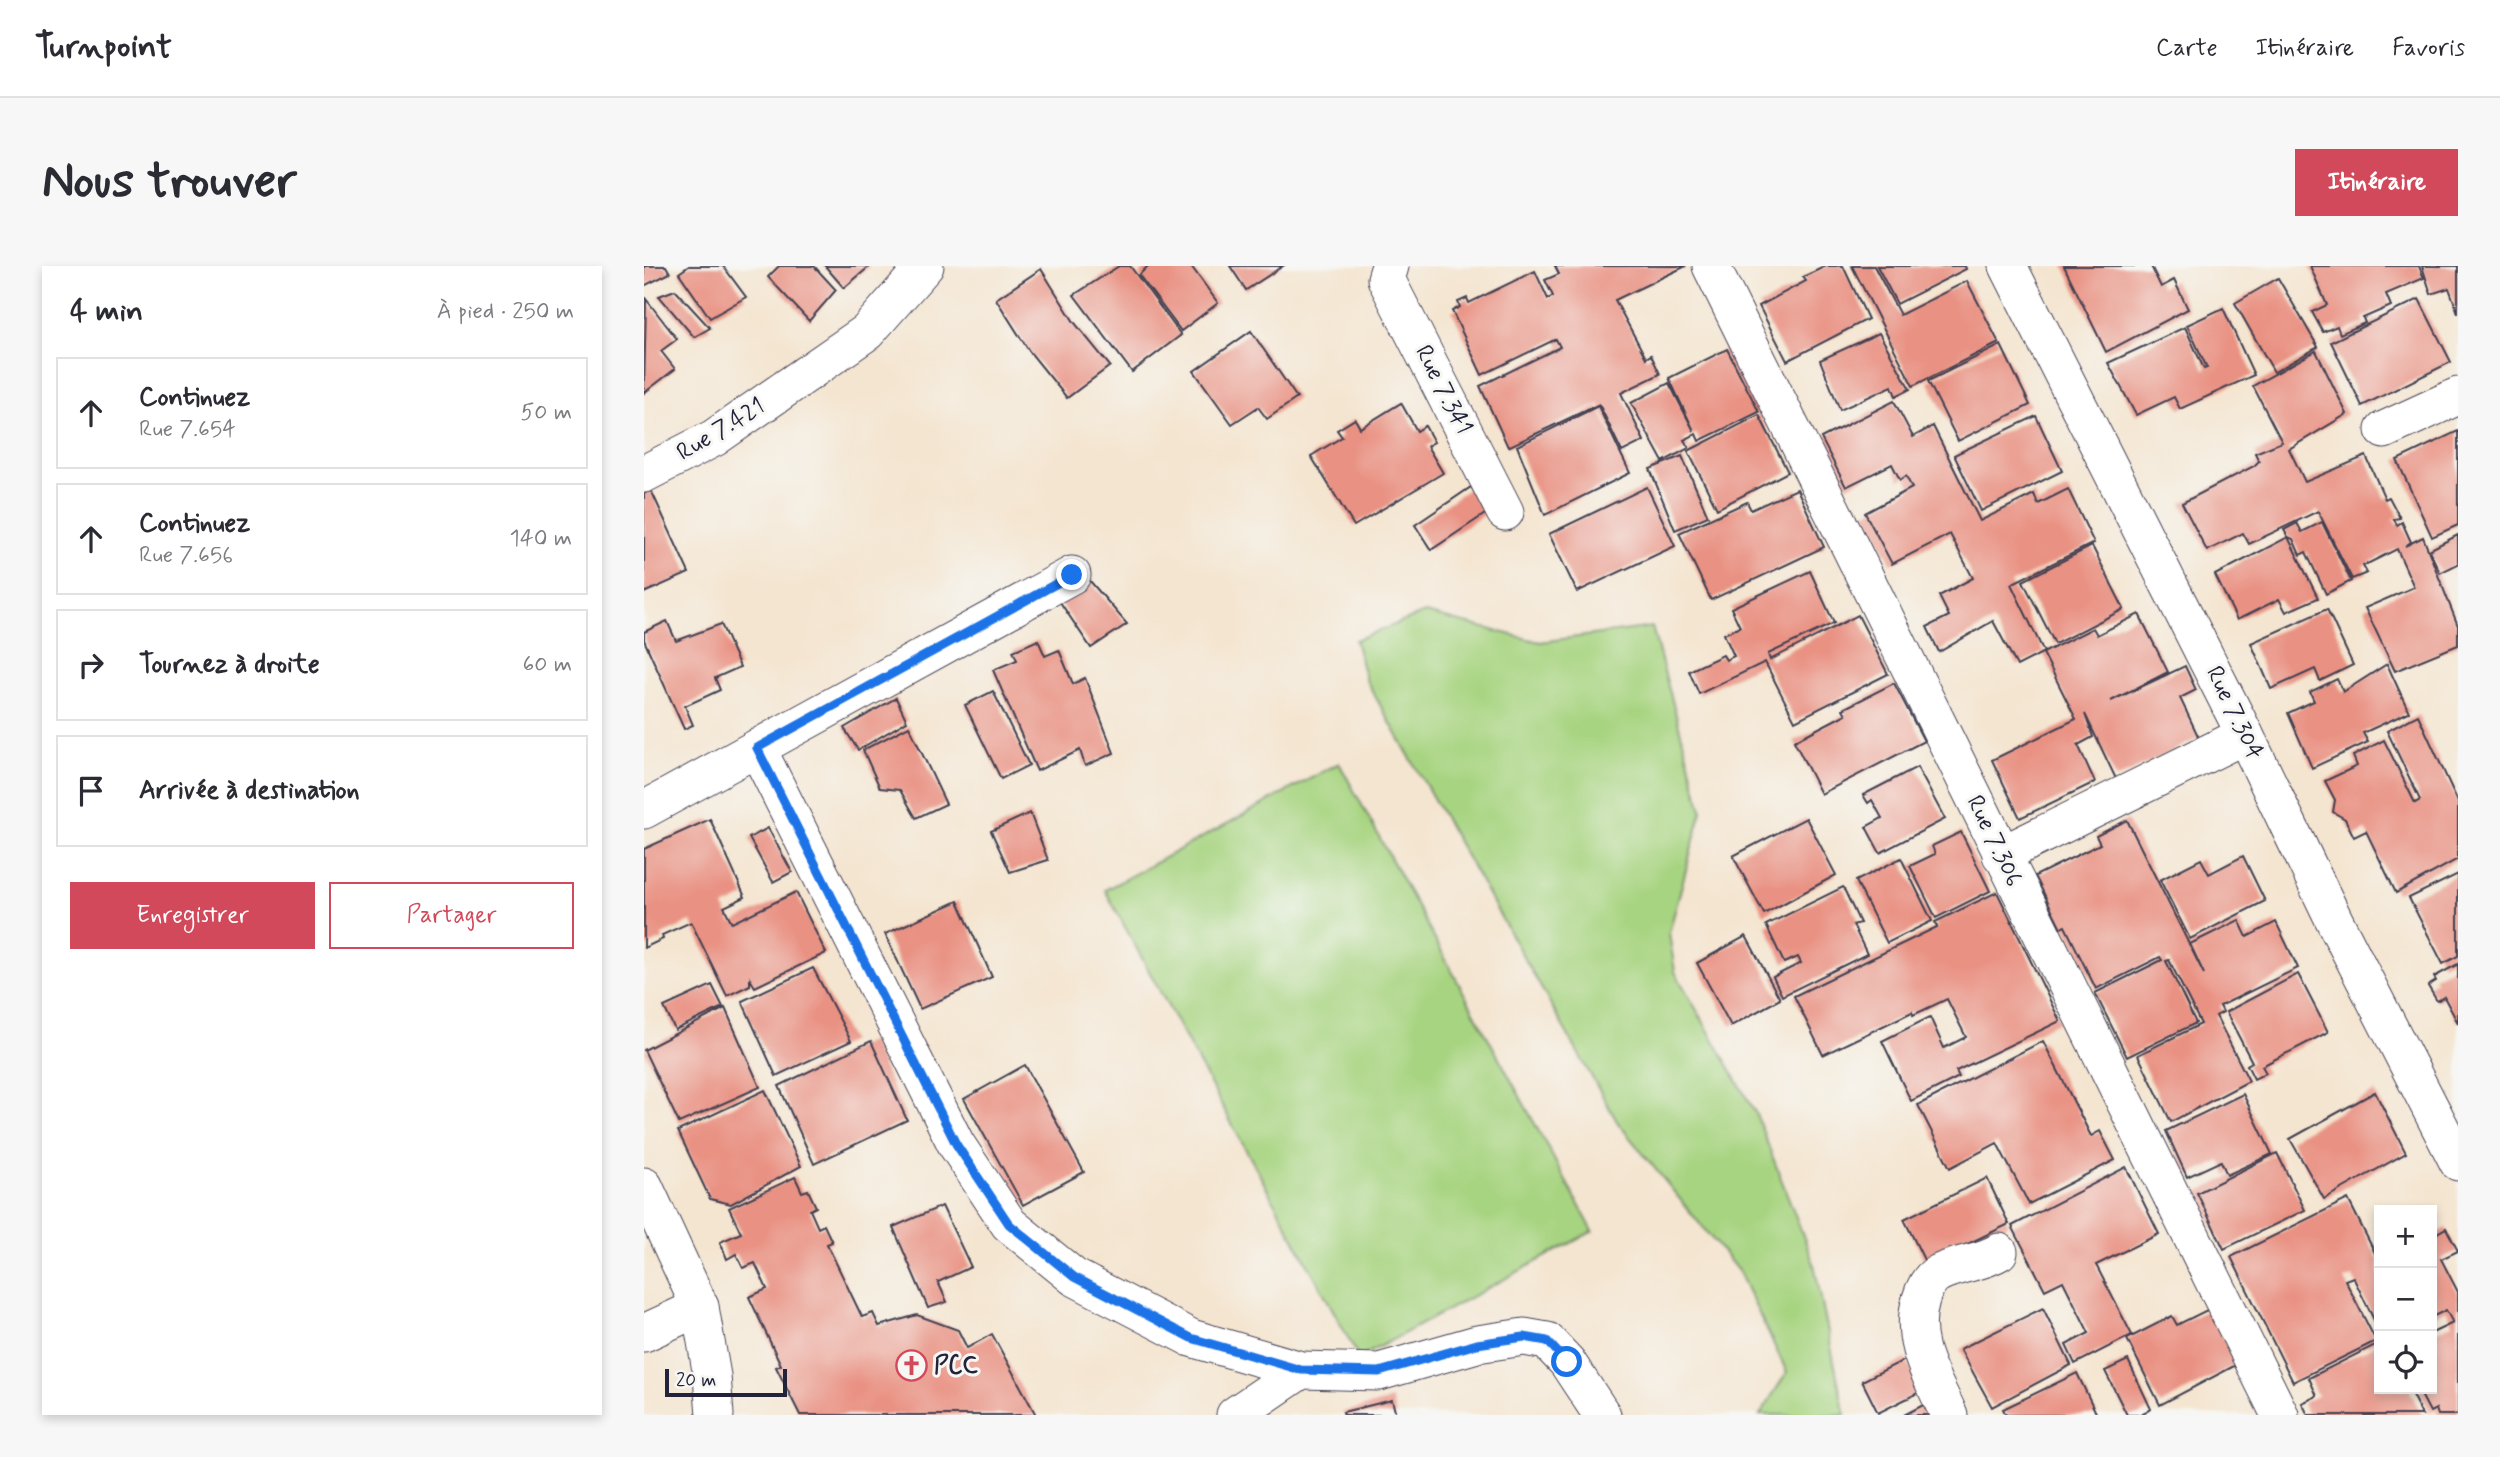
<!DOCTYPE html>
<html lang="fr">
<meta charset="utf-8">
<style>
body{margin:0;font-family:Mynerve,sans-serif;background:#f7f7f7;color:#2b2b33}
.controls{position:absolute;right:21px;bottom:21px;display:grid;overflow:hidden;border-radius:0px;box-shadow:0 4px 10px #0003}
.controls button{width:63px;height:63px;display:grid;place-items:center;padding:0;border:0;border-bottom:2px solid #e1e1e2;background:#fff;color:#2b2b33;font:35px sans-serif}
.scale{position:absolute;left:21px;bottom:18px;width:122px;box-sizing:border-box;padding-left:7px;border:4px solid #22223b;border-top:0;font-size:19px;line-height:24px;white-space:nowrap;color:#22223b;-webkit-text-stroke:5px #f6f6f2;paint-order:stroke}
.stop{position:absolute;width:21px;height:21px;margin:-16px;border:5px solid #1a73e8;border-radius:50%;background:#fff}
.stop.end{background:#1a73e8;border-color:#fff;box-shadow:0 2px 7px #0008}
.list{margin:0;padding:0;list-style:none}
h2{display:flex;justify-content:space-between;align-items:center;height:91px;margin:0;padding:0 28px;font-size:30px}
h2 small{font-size:23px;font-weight:400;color:#7c7c81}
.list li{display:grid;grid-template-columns:46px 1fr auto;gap:21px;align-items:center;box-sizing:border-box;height:112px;margin:0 14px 14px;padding:0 14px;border:2px solid #e1e1e2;border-radius:0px}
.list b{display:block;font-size:26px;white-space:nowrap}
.list p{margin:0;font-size:23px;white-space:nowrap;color:#7c7c81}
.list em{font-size:23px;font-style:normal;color:#7c7c81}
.actions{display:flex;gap:14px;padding:21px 28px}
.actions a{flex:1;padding:16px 0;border:2px solid #d1495b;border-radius:0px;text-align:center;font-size:24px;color:#d1495b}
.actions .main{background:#d1495b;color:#fff}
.icon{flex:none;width:38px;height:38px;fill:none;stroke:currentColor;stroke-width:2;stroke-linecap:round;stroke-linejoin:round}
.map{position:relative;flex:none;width:1814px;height:1149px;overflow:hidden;border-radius:0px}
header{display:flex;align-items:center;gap:42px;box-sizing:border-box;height:98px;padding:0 35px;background:#fff;border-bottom:2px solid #e1e1e2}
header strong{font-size:33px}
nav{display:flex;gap:38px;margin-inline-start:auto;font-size:24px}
.intro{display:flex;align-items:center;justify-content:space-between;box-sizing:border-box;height:168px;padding:0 42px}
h1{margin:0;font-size:49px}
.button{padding:18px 32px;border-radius:0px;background:#d1495b;color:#fff;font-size:24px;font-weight:700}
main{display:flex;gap:42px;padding:0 42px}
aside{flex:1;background:#fff;border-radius:0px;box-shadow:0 4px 10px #0003}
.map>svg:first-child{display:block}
.green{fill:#a7d480;stroke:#647b5e;stroke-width:2}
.building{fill:#e99283}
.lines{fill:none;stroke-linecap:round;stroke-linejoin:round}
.minor-casing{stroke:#423f51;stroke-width:39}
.minor{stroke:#fff;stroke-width:37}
.route{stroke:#1a73e8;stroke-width:9}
.labels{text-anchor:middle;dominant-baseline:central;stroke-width:6;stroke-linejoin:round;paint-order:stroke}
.street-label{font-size:24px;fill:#22223b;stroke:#f6f6f2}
.poi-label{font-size:24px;font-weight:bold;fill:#22223b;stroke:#f6f6f2;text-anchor:start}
</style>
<header>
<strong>Turnpoint</strong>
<nav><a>Carte</a><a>Itinéraire</a><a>Favoris</a></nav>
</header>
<div class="intro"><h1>Nous trouver</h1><a class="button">Itinéraire</a></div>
<main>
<aside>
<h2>4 min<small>À pied · 250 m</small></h2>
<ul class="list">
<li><svg class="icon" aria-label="ahead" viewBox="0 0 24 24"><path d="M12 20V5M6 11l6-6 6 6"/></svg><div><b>Continuez</b><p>Rue 7.654</p></div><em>50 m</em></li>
<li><svg class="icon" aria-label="ahead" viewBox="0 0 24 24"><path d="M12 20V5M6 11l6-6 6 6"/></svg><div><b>Continuez</b><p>Rue 7.656</p></div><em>140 m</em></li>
<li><svg class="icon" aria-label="right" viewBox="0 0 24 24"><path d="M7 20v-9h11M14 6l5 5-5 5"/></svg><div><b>Tournez à droite</b></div><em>60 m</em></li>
<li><svg class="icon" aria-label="arrive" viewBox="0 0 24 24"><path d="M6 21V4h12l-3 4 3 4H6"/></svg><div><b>Arrivée à destination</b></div></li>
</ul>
<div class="actions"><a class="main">Enregistrer</a><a>Partager</a></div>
</aside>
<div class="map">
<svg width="1814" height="1149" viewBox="0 0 1814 1149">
<rect width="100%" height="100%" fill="#f6f6f2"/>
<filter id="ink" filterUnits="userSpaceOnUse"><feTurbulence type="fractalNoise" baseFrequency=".0143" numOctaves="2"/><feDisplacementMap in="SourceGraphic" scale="14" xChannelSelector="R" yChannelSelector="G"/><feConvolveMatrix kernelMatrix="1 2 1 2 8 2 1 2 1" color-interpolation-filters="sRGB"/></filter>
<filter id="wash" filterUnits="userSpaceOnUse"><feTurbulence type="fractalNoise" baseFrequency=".00686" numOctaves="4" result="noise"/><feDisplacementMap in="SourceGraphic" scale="28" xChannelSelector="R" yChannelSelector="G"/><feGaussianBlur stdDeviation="1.57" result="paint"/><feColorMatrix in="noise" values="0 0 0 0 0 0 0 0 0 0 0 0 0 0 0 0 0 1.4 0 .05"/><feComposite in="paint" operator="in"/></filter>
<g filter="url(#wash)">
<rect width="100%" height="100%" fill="#f4e5d0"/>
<g class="green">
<polygon points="781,347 896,376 1008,361 1058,544 1025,667 1031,706 1112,848 1170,998 1201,1149 1116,1149 1143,1106 1095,1006 974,857 722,414 711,374"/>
<polygon points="695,497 949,965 715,1092 461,624"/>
</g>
<g id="blocks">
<g class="building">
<polygon points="0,0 22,0 26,7 0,20"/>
<polygon points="45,0 79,0 102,31 66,52 35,7"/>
<polygon points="135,0 170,0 192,24 165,55 124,11"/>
<polygon points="181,0 226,0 200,22"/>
<polygon points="475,0 486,0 537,69 488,106 430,29"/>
<polygon points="504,0 547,0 574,37 537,65 495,9"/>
<polygon points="586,0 639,0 602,24"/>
<polygon points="911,0 1042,0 971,34 1002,92 1007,89 1016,108 977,127 1000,175 978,186 955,138 864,181 836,120 916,81 912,73 838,109 808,45 816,41 814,36 823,32 825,37 891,5 904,33 909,30 901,14 915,8"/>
<polygon points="1182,0 1199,0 1224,53 1143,95 1115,40 1162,15 1159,11"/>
<polygon points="1208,0 1230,0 1256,49 1323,15 1355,77 1269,120"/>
<polygon points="1233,0 1321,0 1322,3 1253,38"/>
<polygon points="1420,0 1507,0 1517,21 1530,14 1544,43 1462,86"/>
<polygon points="1666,0 1775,0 1780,12 1742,28 1747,40 1719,52 1721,57 1696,68 1693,60 1679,66 1668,46 1683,39"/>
<polygon points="1778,0 1814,0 1814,47 1805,22 1787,28"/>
<polygon points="397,3 430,56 466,100 423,132 385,85 352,33"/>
<polygon points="1634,12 1674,81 1630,106 1591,37"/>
<polygon points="31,24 66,62 50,71 15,30"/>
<polygon points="2,33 33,73 17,85 31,103 0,127"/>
<polygon points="1775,33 1807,96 1718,140 1687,76"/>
<polygon points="1579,42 1610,109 1536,143 1530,131 1492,149 1464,97 1541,61 1560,103 1563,102 1543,59"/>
<polygon points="607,65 653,132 623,153 614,141 588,158 550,105"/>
<polygon points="1235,67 1266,123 1252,130 1248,120 1196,144 1176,94"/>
<polygon points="1357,79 1386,139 1314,175 1284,115"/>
<polygon points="1083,83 1115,146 1055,175 1052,168 1040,174 1045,182 1019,196 987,137 1025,117 1050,165 1025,112"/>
<polygon points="1672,85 1703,148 1645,183 1661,216 1722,190 1741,233 1745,231 1756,252 1750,253 1753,259 1758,256 1767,276 1761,280 1779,271 1814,360 1814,379 1751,405 1721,342 1770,321 1753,283 1719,300 1723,307 1708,313 1674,245 1605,278 1599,267 1563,285 1538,237 1610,200 1615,195 1611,187 1638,176 1609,120"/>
<polygon points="1250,135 1269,171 1289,160 1336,255 1390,228 1394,238 1424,223 1450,277 1367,318 1400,386 1373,400 1349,355 1295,386 1283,361 1305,350 1295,330 1329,312 1306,268 1248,298 1221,247 1268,222 1262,210 1256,214 1248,198 1202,221 1177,172"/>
<polygon points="757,137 773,165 781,160 790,176 783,180 799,207 710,260 667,190 698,171 693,164 711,153 716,162"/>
<polygon points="954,140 986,207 901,249 873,180"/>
<polygon points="1115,149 1144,206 1073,243 1044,185"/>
<polygon points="1392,150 1418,205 1337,245 1310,189"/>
<polygon points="1814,165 1814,259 1788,271 1753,194"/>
<polygon points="1038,190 1064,250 1031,264 1006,203"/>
<polygon points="827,221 844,246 787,284 771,259"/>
<polygon points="1003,221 1031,280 933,326 905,268"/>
<polygon points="1153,223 1180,281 1067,334 1035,267 1103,236 1107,244"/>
<polygon points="7,224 45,307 0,327 0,228"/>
<polygon points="1678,256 1707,315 1682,328 1662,286 1656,289 1649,273 1644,271 1640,264 1653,257 1658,266"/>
<polygon points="1814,269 1814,298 1796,307 1785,284"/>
<polygon points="1644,271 1674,332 1642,346 1635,333 1593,354 1571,309"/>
<polygon points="1448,280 1480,343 1411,378 1379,315"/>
<polygon points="1166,305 1190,357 1124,388 1126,394 1214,349 1244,408 1151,455 1121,396 1055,428 1045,405 1079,389 1082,394 1090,390 1080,368 1096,361 1087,342"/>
<polygon points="446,315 483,358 447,382 416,336"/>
<polygon points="1683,343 1709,399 1676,415 1671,403 1627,423 1607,377"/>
<polygon points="1495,348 1524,406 1467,435 1541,400 1552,424 1536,432 1555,472 1472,513 1441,448 1449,471 1434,479 1451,516 1376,552 1348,494 1432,453 1399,387 1449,362 1453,369"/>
<polygon points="23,355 32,375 77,358 96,401 71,412 76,424 41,440 49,459 40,463 0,374 0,366"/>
<polygon points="394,374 401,390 415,384 429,418 441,412 470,487 441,500 436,484 393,505 349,404 373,394 369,385"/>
<polygon points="1743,398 1765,446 1719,467 1724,476 1668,502 1644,447 1670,435 1666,426 1693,413 1699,426"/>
<polygon points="1250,417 1280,475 1177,528 1150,475 1202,448 1199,443"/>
<polygon points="349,425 385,499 357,513 321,439"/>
<polygon points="252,432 263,455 214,484 200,462"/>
<polygon points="1774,449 1814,536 1814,593 1752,627 1722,565 1710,571 1701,553 1689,546 1691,534 1681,515 1713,500 1709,490 1740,474 1771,537 1776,534 1743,465"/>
<polygon points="265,460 302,538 272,552 256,524 236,522 219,484"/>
<polygon points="1273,501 1301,553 1236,587 1222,561 1238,552 1228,534 1224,537 1219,529"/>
<polygon points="386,547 404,594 366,606 347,565"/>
<polygon points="1162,552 1192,609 1120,648 1089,590"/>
<polygon points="66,553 101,631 80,641 88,657 152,626 182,687 111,721 106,713 106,719 83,730 47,656 18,669 19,673 0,682 0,583"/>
<polygon points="1483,554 1560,708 1546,678 1595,654 1603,671 1632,656 1654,702 1576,740 1579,746 1572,750 1605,815 1527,856 1494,789 1557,758 1525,694 1522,695 1552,757 1483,791 1451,727 1518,694 1516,691 1452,723 1421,660 1417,662 1391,610 1456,578 1452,570"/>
<polygon points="124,562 148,606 129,616 105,572"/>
<polygon points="1317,566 1346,625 1292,652 1266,600 1291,588 1288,580"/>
<polygon points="1599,590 1621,635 1546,673 1516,614 1557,593 1565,608"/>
<polygon points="1257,592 1288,655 1243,677 1212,615"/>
<polygon points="1814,608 1814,690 1799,698 1765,632"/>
<polygon points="1199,621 1216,657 1209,659 1223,688 1138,730 1129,711 1157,697 1154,691 1140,697 1122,659"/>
<polygon points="1353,626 1416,755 1312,805 1315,811 1267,835 1238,775 1286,751 1300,782 1322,771 1303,733 1269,749 1268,746 1179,789 1150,730 1293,661 1291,656"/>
<polygon points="314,635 348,711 276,743 241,668"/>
<polygon points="1102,670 1136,733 1087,760 1053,697"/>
<polygon points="1814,698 1814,757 1800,731 1793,735 1784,720 1792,715 1790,711"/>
<polygon points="169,702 207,775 132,810 98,735"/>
<polygon points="1654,708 1684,766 1618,800 1622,807 1610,813 1603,799 1608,796 1582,746"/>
<polygon points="68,719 79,741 31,764 20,741"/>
<polygon points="81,742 116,821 35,857 0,784"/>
<polygon points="227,775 263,854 170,898 135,820"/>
<polygon points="1399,775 1447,870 1456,865 1471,894 1385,938 1353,877 1306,902 1274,839"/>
<polygon points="381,799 440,906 379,939 320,833"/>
<polygon points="121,824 157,900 87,938 66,933 34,865"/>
<polygon points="1731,826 1762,887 1680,933 1646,873"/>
<polygon points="1599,828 1628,888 1583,909 1577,895 1543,911 1522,865"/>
<polygon points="1633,887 1661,944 1580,983 1553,927"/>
<polygon points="1482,901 1515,968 1452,999 1488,1069 1431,1098 1422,1079 1445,1067 1419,1015 1401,1024 1368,960"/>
<polygon points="151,911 158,926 164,924 172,941 166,944 174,962 180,959 188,976 183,978 218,1051 229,1047 235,1060 273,1049 314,1064 323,1082 348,1068 392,1149 156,1149 132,1101 137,1099 105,1031 123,1023 111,997 99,1002 92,988 83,993 76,976 97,967 85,942"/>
<polygon points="1343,912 1365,958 1282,998 1260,953"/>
<polygon points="1704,933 1735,995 1735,1064 1709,1011 1701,1014 1732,1075 1649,1116 1587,991"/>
<polygon points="298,940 327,1001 294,1016 303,1036 284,1042 249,961"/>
<polygon points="1802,962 1814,985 1797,993 1814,1026 1814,1149 1794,1149 1792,1143 1786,1146 1774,1123 1788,1123 1788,1067 1809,1057 1802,1044 1788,1051 1788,970"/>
<polygon points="1399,1042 1427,1099 1348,1141 1316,1083"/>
<polygon points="1565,1043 1594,1098 1516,1139 1483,1073 1528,1050 1533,1059"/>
<polygon points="1735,1077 1735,1123 1765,1123 1778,1149 1664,1149 1658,1137 1673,1130 1665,1112"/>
<polygon points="1262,1093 1278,1125 1234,1147 1218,1115"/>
<polygon points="1484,1094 1507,1143 1495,1149 1483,1149 1461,1105"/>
<polygon points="1433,1107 1453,1149 1362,1149 1359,1143"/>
<polygon points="748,1134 752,1149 700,1149 699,1146"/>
<polygon points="1285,1136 1293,1149 1260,1149"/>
</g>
</g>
</g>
<g filter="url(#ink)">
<use href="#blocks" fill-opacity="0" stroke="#423f51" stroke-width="2"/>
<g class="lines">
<defs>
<g id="minor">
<polyline points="746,0 742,13 861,246"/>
<polyline points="1067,0 1636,1149"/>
<polyline points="1364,0 1601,469 1691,656 1814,896"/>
<polyline points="1740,164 1814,130"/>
<polyline points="0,208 70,172 223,66 281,0"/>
<polyline points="113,482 428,309"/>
<polyline points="0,544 113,482 312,878 365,958 430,1011 547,1072 657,1104"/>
<polyline points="1357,589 1601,469"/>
<polyline points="0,920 56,1041 68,1110 71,1149"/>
<polyline points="0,1067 56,1041"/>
<polyline points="591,1149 657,1104 735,1106 833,1078 880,1071 903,1075 923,1096 958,1149"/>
<path d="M1305,1149C1288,1111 1264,1076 1277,1033C1280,1023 1286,1011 1295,1007C1315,997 1337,997 1355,986"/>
</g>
</defs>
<use href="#minor" class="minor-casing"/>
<use href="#minor" class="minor"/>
</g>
</g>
<g class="lines" filter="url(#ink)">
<polyline class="route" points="428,309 113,482 312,878 365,958 430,1011 547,1072 657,1104 735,1106 833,1078 880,1071 903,1075 923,1096"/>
</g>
<defs>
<symbol id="church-ring" viewBox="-11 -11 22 22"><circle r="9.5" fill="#f6f6f2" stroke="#d1495b" stroke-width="1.5"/><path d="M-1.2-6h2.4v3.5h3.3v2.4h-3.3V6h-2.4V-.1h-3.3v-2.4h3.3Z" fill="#d1495b"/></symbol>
</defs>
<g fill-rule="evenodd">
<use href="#church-ring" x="250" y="1082" width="35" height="35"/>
</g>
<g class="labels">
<g class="street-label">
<text transform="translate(799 124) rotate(63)">Rue 7.341</text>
<text transform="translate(77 164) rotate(-31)">Rue 7.421</text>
<text transform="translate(1590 447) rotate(64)">Rue 7.304</text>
<text transform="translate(1350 575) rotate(64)">Rue 7.306</text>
</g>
<g class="poi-label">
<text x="290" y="1100">PCC</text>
</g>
</g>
</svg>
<div class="controls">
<button>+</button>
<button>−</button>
<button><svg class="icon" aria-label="locate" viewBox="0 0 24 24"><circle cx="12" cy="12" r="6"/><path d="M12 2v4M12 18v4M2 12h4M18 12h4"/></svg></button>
</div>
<div class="scale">20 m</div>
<div class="stop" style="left:923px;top:1096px"></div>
<div class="stop end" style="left:428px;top:309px"></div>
</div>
</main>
